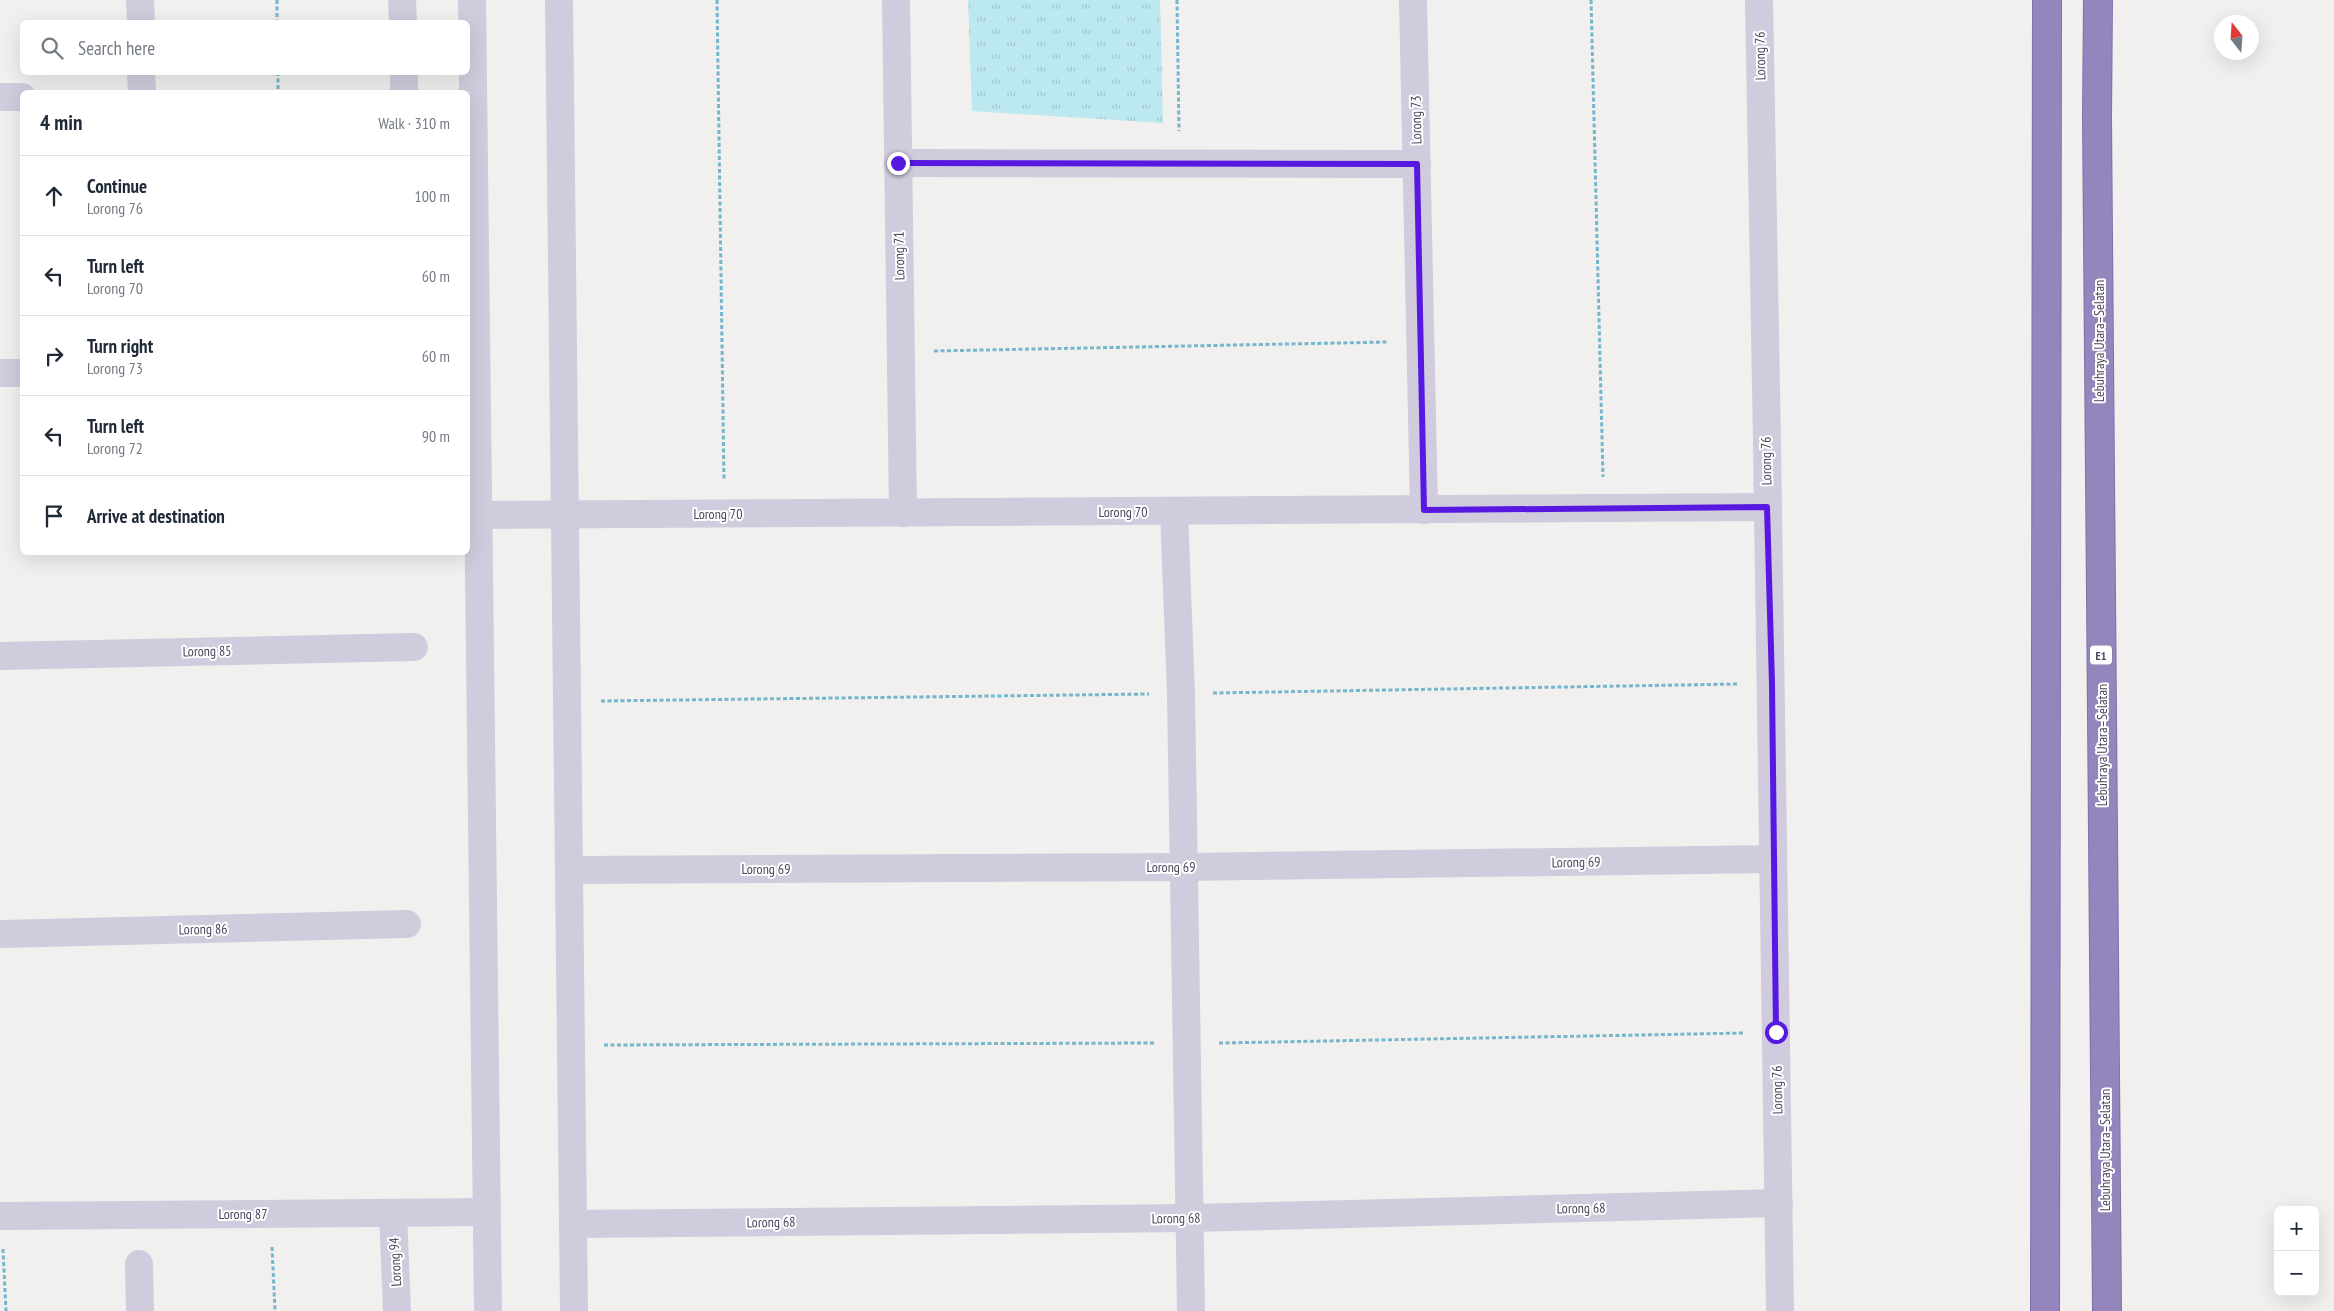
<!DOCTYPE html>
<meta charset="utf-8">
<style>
body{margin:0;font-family:"PT Sans Narrow",sans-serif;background:#f6f6f7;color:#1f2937}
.controls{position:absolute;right:15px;bottom:15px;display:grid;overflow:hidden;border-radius:8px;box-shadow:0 5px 20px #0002}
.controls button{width:45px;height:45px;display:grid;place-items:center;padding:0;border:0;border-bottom:1px solid #e0e1e3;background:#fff;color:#1f2937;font:25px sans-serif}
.compass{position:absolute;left:2214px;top:15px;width:45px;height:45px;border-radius:50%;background:#fff;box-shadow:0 5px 20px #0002;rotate:343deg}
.stop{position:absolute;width:15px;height:15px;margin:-11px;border:4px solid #5718e1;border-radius:50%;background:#fff}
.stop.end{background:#5718e1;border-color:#fff;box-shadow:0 1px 5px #0008}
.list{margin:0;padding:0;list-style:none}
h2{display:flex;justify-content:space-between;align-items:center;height:65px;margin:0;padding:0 20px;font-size:21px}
h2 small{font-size:16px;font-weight:400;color:#747a83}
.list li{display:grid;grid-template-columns:32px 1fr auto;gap:15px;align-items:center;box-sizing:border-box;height:80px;padding:0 20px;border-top:1px solid #e0e1e3}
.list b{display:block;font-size:19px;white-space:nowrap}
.list p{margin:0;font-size:16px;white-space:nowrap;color:#747a83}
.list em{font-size:16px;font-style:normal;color:#747a83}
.icon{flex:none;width:28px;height:28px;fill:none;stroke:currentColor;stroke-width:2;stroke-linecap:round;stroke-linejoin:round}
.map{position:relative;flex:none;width:2334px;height:1311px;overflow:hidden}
.search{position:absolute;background:#fff;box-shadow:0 5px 20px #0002;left:20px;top:20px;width:450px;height:55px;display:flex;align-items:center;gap:12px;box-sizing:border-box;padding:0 18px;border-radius:8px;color:#747a83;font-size:19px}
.panel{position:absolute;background:#fff;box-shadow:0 5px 20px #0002;left:20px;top:90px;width:450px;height:465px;border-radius:8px}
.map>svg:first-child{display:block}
.park{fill:url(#park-tufts)}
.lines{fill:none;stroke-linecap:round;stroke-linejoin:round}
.highway-casing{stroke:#8070a9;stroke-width:30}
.path{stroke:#73b6cd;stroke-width:3;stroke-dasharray:4 2.5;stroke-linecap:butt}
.minor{stroke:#d0ccde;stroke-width:28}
.highway{stroke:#9485bd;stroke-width:28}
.route{stroke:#5718e1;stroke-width:6}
.labels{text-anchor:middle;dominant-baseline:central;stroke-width:4;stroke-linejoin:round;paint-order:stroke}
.shield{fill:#fff;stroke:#817e8d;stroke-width:1}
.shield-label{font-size:12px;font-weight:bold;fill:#4b465c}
.street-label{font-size:14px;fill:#4b465c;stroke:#fff}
</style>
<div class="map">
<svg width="2334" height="1311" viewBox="0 0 2334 1311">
<defs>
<pattern id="park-tufts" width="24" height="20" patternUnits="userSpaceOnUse" patternTransform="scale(1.25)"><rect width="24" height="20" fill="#bce8ef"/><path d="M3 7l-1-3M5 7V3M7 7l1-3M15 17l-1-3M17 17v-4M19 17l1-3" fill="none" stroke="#a3c8cf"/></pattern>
</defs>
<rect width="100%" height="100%" fill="#f1f0ee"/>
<polygon class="park" points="968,0 1160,0 1163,123 972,111"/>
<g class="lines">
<defs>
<g id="highway">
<polyline points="2098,0 2097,117 2107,1311"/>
<polyline points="2045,1311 2047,0"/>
</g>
</defs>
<use href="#highway" class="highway-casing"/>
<g class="path">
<polyline points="277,0 277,22"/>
<polyline points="717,0 724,481"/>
<polyline points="1177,0 1179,131"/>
<polyline points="1591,0 1603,477"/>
<polyline points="278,72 278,92"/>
<polyline points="934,351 1388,342"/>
<polyline points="1213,693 1739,684"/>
<polyline points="601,701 1149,694"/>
<polyline points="1219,1043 1745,1033"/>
<polyline points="604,1045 1155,1043"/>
<polyline points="272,1247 275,1311"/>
<polyline points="3,1249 6,1311"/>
</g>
<g class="minor">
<polyline points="140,0 141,22"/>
<polyline points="402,0 403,22"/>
<polyline points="472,0 488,1311"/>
<polyline points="559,0 574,1311"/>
<polyline points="896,0 903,513"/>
<polyline points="1413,0 1424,510"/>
<path d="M1759,0C1766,437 1777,874 1780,1311"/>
<polyline points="141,72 142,92"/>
<polyline points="404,72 404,92"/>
<polyline points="0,97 22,97"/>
<polyline points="898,163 1417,164"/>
<polyline points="0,373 22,373"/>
<polyline points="1174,511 1181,694 1191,1311"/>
<polyline points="478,515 1767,507"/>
<polyline points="0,656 414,647"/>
<polyline points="569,870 1184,867 1773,859"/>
<polyline points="0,934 407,924"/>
<polyline points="393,1213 397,1311"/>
<polyline points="0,1216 486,1212"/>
<polyline points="573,1224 1191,1218 1779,1203"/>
<polyline points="139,1264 140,1311"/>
</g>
<use href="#highway" class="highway"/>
</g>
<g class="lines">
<polyline class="route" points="898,163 1417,164 1424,510 1767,507 1772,684 1776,1032"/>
</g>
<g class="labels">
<rect class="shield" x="2090" y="645.5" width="22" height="19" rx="4"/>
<g class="shield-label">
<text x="2101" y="655">E1</text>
</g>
<g class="street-label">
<text transform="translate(1760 56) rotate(-91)">Lorong 76</text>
<text transform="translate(1416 120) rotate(-91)">Lorong 73</text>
<text transform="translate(899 256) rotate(-91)">Lorong 71</text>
<text transform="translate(2099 341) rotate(-90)">Lebuhraya Utara–Selatan</text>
<text transform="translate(1766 461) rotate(-91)">Lorong 76</text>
<text x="1123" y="512">Lorong 70</text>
<text x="718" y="514">Lorong 70</text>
<text transform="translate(207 651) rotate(-1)">Lorong 85</text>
<text transform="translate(2102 745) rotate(-90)">Lebuhraya Utara–Selatan</text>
<text transform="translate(1576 862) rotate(-1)">Lorong 69</text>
<text x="1171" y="867">Lorong 69</text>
<text x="766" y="869">Lorong 69</text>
<text transform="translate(203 929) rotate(-1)">Lorong 86</text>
<text transform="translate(1777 1090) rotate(-91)">Lorong 76</text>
<text transform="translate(2105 1150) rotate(-90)">Lebuhraya Utara–Selatan</text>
<text transform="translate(1581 1208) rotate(-1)">Lorong 68</text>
<text x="243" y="1214">Lorong 87</text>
<text transform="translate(1176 1218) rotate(-1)">Lorong 68</text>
<text transform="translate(771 1222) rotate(-1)">Lorong 68</text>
<text transform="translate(395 1262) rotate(-93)">Lorong 94</text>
</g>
</g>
</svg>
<div class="controls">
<button>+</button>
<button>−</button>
</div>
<svg class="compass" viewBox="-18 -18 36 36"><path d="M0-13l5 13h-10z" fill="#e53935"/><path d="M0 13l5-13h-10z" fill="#747a83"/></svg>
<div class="stop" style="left:1776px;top:1032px"></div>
<div class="stop end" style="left:898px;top:163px"></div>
<div class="search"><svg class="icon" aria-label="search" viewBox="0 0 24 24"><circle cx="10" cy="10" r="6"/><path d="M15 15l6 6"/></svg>Search here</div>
<section class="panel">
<h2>4 min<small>Walk · 310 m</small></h2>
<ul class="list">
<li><svg class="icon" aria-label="ahead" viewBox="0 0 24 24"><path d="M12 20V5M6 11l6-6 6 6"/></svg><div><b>Continue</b><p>Lorong 76</p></div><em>100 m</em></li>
<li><svg class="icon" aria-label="left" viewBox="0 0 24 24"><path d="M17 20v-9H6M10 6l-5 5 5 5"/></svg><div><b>Turn left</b><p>Lorong 70</p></div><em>60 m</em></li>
<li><svg class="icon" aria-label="right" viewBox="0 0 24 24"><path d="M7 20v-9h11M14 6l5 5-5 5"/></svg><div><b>Turn right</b><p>Lorong 73</p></div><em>60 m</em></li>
<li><svg class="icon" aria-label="left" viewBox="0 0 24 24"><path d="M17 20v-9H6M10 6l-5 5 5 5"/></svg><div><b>Turn left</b><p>Lorong 72</p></div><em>90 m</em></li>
<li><svg class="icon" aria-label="arrive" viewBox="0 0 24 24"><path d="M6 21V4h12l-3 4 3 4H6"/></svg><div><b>Arrive at destination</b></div></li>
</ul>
</section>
</div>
